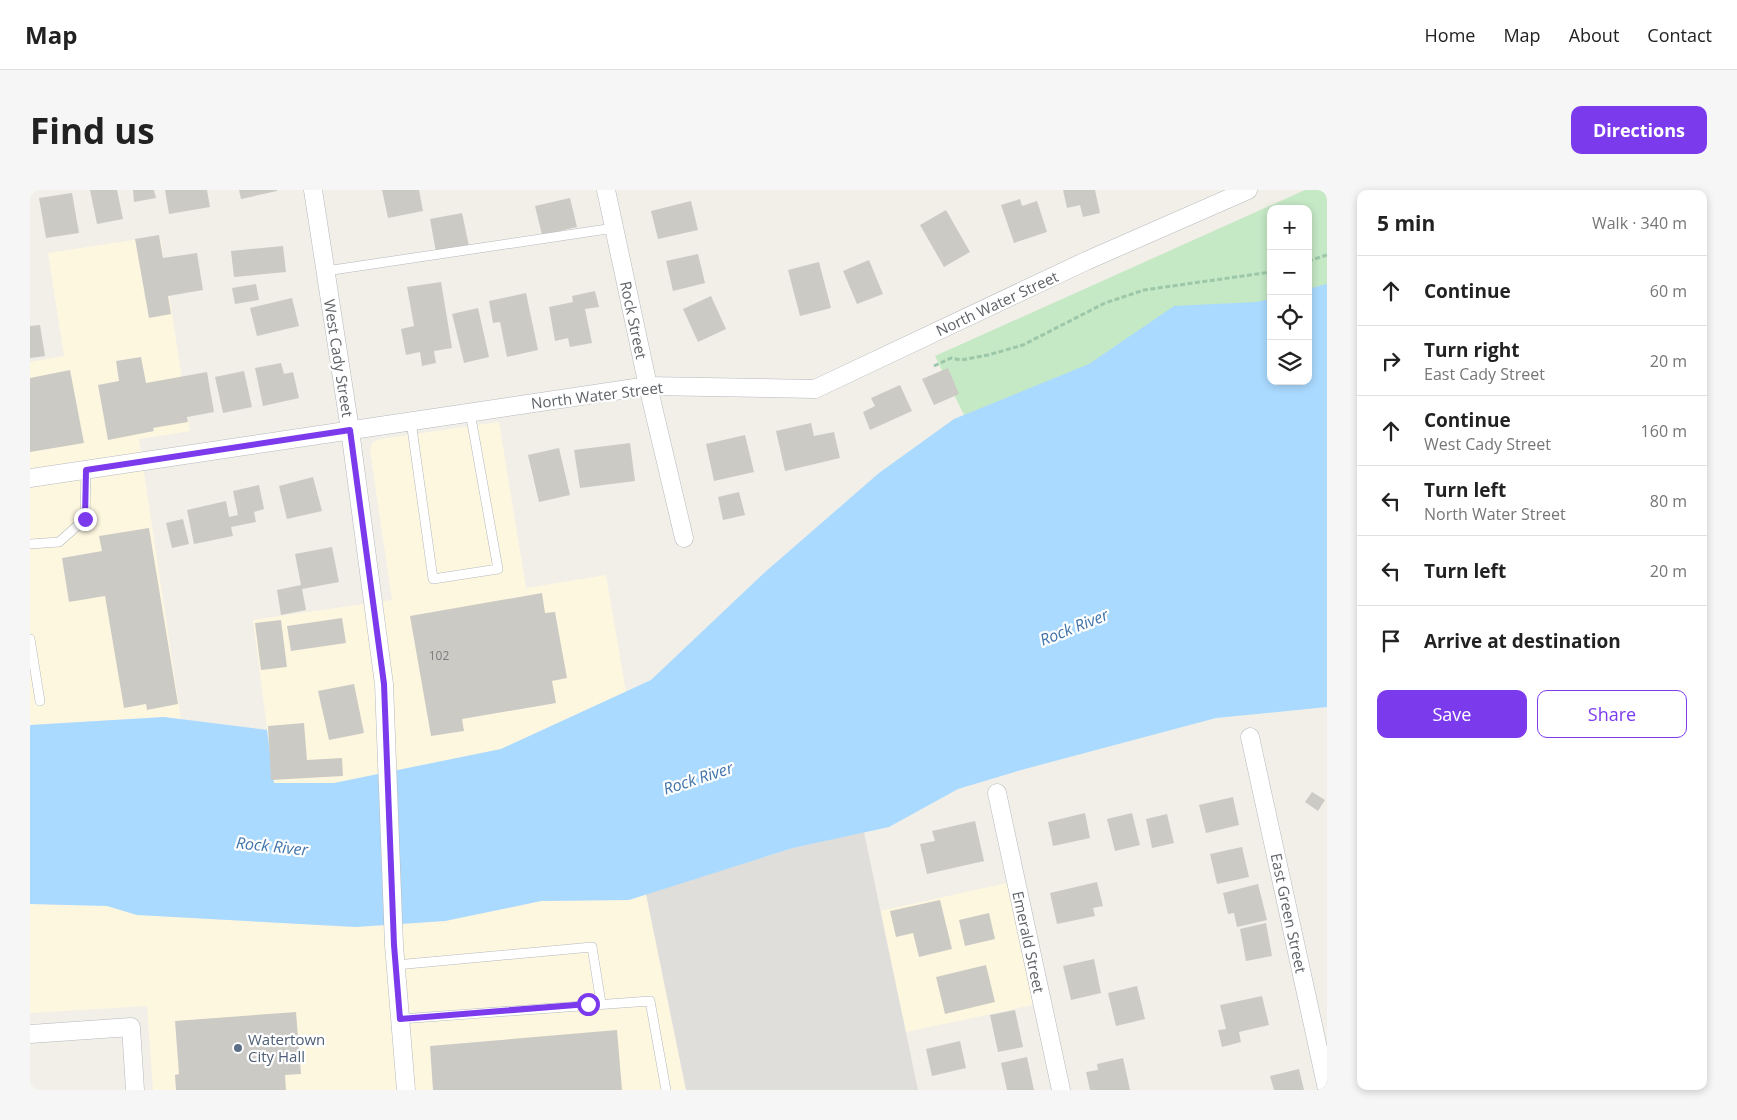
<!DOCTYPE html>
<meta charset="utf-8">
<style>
body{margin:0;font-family:"Open Sans",sans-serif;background:#f6f6f6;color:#222}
.controls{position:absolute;right:15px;top:15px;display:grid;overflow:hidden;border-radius:10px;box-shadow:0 2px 8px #0003}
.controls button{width:45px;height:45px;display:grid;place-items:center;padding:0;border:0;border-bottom:1px solid #e0e0e0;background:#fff;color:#222;font:25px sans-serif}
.stop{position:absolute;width:15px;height:15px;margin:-11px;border:4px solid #7c3aed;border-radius:50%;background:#fff}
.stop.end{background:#7c3aed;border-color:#fff;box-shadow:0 1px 5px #0008}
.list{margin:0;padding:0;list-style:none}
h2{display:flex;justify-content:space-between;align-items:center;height:65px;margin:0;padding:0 20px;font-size:21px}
h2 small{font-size:16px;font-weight:400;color:#767676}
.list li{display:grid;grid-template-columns:32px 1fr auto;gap:15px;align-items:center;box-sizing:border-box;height:70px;padding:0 20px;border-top:1px solid #e0e0e0}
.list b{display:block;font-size:19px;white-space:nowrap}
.list p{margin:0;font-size:16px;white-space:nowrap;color:#767676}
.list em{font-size:16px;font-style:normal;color:#767676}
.actions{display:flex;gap:10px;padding:15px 20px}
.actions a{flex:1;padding:11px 0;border:1px solid #7c3aed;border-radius:10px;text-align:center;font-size:18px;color:#7c3aed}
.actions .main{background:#7c3aed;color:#fff}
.icon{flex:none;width:28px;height:28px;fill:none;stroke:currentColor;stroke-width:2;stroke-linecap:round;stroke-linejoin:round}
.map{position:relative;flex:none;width:1297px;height:900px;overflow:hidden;border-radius:10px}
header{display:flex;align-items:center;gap:30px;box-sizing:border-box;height:70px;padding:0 25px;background:#fff;border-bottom:1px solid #e0e0e0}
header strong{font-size:24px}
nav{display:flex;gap:28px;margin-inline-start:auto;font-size:18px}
.intro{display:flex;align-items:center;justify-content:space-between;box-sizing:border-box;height:120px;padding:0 30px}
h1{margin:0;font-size:35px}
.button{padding:12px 22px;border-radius:10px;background:#7c3aed;color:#fff;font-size:18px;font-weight:700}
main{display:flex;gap:30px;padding:0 30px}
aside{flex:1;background:#fff;border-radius:10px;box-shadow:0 2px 8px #0003}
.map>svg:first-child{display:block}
.commercial{fill:#fef7e0}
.industrial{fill:#e0deda}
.green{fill:#c5e8c5}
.water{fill:#aadaff}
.building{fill:#cccac5}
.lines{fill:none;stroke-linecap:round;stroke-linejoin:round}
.lane-casing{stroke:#b5b8bc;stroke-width:10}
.street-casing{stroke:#b5b8bc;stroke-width:19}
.path{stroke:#9cc7a9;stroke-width:3;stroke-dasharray:5 2.5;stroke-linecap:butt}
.lane{stroke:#fff;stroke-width:9}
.street{stroke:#fff;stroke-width:18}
.route{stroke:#7c3aed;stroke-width:6}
.service-dot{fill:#5c6f8a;stroke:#fff;stroke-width:2}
.labels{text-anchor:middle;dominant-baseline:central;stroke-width:4.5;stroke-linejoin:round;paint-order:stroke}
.number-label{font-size:12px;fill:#7a7d7f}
.street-label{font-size:15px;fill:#5f6368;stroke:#fff}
.service-label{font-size:15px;fill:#4e5e75;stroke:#fff;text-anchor:start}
.water-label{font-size:16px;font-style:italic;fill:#4174aa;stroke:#fff}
</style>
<header>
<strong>Map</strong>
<nav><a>Home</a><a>Map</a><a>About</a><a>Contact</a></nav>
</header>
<div class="intro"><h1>Find us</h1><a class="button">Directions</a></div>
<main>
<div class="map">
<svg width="1297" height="900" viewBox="0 0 1297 900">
<rect width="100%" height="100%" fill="#f1efe8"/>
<g class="commercial">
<polygon points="130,46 160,241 109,249 151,530 134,527 0,535 0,172 34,166 18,63"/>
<polygon points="469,232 496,398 576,385 596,502 471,559 304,593 244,593 223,430 362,410 340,260 343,252 351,249"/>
<polygon points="977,693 1003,815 876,842 850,721"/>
<polygon points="616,704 656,900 123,900 117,816 0,823 0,714 77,716 107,725 326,737 415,731 511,711 599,710"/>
</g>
<polygon class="industrial" points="834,642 888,900 656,900 616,704 763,658"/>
<polygon class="green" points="1275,0 1297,0 1297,95 1278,101 1278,19 1241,19 1241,114 934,225 905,166"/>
<polygon class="water" points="1297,94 1297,517 1186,528 991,580 928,599 859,637 763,658 599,710 511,711 415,731 326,737 107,725 77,716 0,714 0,535 134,527 237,540 244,593 304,593 471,559 621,490 734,383 849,283 924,229 1059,174 1144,116 1226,112 1241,109 1241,191 1278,191 1278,99"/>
<g class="building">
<polygon points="60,0 87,0 93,29 67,34"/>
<polygon points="103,0 124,0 126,8 104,12"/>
<polygon points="135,0 177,0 180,17 139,24"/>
<polygon points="209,0 247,0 247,1 211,9"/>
<polygon points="352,0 389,0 393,21 358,28"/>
<polygon points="1033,0 1065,0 1070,23 1053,27 1050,15 1037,18"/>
<polygon points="42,3 49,43 16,48 9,8"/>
<polygon points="540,8 547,37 512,45 505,16"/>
<polygon points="990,9 992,16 1007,11 1017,42 984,53 971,15"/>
<polygon points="661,11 668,40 628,49 621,21"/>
<polygon points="916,20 940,62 914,77 890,35"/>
<polygon points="432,23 439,56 406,62 400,29"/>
<polygon points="129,45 133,68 167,63 173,100 138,106 141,124 119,128 105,49"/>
<polygon points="253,56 256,82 204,87 201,61"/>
<polygon points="668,64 675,93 643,101 636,71"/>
<polygon points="839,70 853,104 827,114 813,81"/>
<polygon points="789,72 801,118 770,126 758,80"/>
<polygon points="411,92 422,158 404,161 406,173 392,176 390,162 376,165 371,139 384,136 377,97"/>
<polygon points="226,94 229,110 205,114 202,98"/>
<polygon points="565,101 569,117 555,119 562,153 540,157 538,148 525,151 519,117 543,112 542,106"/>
<polygon points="496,103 508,160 477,167 470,132 463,133 459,111"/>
<polygon points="681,106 696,139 668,152 653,119"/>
<polygon points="262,108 269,136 227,146 220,118"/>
<polygon points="448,118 459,167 434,173 422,124"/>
<polygon points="10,135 15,166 0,168 0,136"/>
<polygon points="111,167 116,193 177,182 184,222 157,227 158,232 123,238 124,241 78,250 68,195 89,191 86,171"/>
<polygon points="251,173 254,184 263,182 269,208 233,216 225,178"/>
<polygon points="918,178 929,204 904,215 892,189"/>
<polygon points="40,180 54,253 0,262 0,188"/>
<polygon points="214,181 222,217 193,223 185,187"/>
<polygon points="870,195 882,221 840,240 833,222 845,216 841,208"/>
<polygon points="781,233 784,246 804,242 810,268 755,281 746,241"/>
<polygon points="715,245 724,282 684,291 676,254"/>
<polygon points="600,253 605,291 550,298 544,260"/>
<polygon points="529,258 540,305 509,312 498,265"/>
<polygon points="283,287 292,321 257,329 249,296"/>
<polygon points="229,295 234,319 224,322 226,332 201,337 203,346 164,354 157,320 196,311 199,327 208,325 203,301"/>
<polygon points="709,302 715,325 693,330 688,307"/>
<polygon points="153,329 159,354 142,358 136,333"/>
<polygon points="119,338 148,514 117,520 116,514 94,518 75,406 39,412 32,368 72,361 69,346"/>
<polygon points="302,357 309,392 272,399 276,420 251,425 247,400 271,395 265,364"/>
<polygon points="512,403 515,423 525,422 537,488 522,491 526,513 432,529 434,541 401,546 380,426"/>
<polygon points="312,428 316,453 261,461 257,436"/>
<polygon points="251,430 257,477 231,480 225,433"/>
<polygon points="324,494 334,543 299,550 288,501"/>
<polygon points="274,533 277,570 312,568 313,586 241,590 238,536"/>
<polygon points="1282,602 1295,610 1288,621 1275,612"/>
<polygon points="1203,607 1209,635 1176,643 1169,615"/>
<polygon points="1055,623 1060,648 1023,656 1018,632"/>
<polygon points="1102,623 1110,655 1085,661 1077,629"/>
<polygon points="1137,624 1144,653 1122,658 1116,629"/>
<polygon points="945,631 954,671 897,684 890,654 905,651 902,641"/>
<polygon points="1212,657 1219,687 1187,694 1180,664"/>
<polygon points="1067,692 1073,716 1063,718 1065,726 1027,734 1020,703"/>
<polygon points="1228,694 1237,730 1207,737 1204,723 1198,724 1193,703"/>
<polygon points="910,710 922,759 889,767 883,743 866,747 860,721"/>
<polygon points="959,723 965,749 935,756 929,730"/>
<polygon points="1236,733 1242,766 1216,771 1210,739"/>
<polygon points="1064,769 1071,803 1041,810 1033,776"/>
<polygon points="956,775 965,812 915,824 906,787"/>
<polygon points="1107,796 1115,829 1086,836 1078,803"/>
<polygon points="1232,806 1239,835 1209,842 1211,852 1192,857 1188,840 1196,839 1190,815"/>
<polygon points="985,820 993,857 968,862 960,825"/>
<polygon points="266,822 271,884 255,885 256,900 146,900 145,885 149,884 145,831"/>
<polygon points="587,840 592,900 403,900 400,856"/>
<polygon points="930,851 936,878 902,886 896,859"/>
<polygon points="997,867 1004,900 977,900 971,873"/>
<polygon points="1093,868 1100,900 1060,900 1056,882 1068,880 1067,874"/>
<polygon points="1269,879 1274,900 1244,900 1240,886"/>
</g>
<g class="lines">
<defs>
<g id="lane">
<polyline points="296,81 584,38"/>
<polyline points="381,231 403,389 468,379 440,222"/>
<polyline points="0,354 29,352 55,329 56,280"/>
<polyline points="0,449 10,511"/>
<polyline points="366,775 562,757 571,813"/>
<polyline points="370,829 620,811 636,900"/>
</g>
<g id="street">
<polyline points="283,0 320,240 354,494 364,755 376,900"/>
<polyline points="576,0 618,196 654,348"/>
<polyline points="0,288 618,196 785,199 1056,71 1218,0"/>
<polyline points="1220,547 1297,899"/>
<polyline points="967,603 1031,900"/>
<polyline points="0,844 101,837 105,900"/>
</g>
</defs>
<use href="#lane" class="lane-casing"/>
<use href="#street" class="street-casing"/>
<g class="path">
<polyline points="1278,71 1297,65"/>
<polyline points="904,176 921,168 931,170 958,165 993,155 1075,113 1114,100 1241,82"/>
</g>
<use href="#lane" class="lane"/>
<use href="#street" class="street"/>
</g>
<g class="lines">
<polyline class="route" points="55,329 56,280 320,240 354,494 364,755 370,829 558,814"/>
</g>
<circle class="service-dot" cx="208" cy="858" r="5"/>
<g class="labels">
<g class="number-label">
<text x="409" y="465">102</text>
</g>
<g class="street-label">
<text transform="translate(967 113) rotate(-25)">North Water Street</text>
<text transform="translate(604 130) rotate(78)">Rock Street</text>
<text transform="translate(309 168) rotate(81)">West Cady Street</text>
<text transform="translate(567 205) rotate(-7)">North Water Street</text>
<text transform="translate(1259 723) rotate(78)">East Green Street</text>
<text transform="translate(999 752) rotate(78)">Emerald Street</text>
</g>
<g class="service-label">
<text x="218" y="849">Watertown<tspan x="218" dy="17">City Hall</tspan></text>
</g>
<g class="water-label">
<text transform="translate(1044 437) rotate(-22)">Rock River</text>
<text transform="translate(668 588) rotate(-18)">Rock River</text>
<text transform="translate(242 656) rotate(6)">Rock River</text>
</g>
</g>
</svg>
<div class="controls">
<button>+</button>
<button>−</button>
<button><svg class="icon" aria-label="locate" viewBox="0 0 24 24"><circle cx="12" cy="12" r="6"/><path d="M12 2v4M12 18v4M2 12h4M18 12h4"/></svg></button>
<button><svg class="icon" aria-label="layers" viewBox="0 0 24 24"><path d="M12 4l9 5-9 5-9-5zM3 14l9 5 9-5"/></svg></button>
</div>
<div class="stop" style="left:558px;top:814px"></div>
<div class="stop end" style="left:55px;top:329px"></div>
</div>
<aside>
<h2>5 min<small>Walk · 340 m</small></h2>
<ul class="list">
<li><svg class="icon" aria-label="ahead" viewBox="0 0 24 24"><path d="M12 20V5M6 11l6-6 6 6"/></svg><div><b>Continue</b></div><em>60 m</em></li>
<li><svg class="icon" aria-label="right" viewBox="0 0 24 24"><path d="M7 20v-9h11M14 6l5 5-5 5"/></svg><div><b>Turn right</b><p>East Cady Street</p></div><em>20 m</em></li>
<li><svg class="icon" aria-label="ahead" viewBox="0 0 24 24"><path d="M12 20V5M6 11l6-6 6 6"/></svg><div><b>Continue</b><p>West Cady Street</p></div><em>160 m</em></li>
<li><svg class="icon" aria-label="left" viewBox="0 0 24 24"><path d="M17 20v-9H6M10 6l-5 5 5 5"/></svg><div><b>Turn left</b><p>North Water Street</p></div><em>80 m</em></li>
<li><svg class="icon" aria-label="left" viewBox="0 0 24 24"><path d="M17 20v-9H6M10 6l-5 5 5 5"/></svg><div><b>Turn left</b></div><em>20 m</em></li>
<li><svg class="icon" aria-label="arrive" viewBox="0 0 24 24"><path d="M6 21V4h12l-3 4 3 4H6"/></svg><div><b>Arrive at destination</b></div></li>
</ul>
<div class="actions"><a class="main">Save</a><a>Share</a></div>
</aside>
</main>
